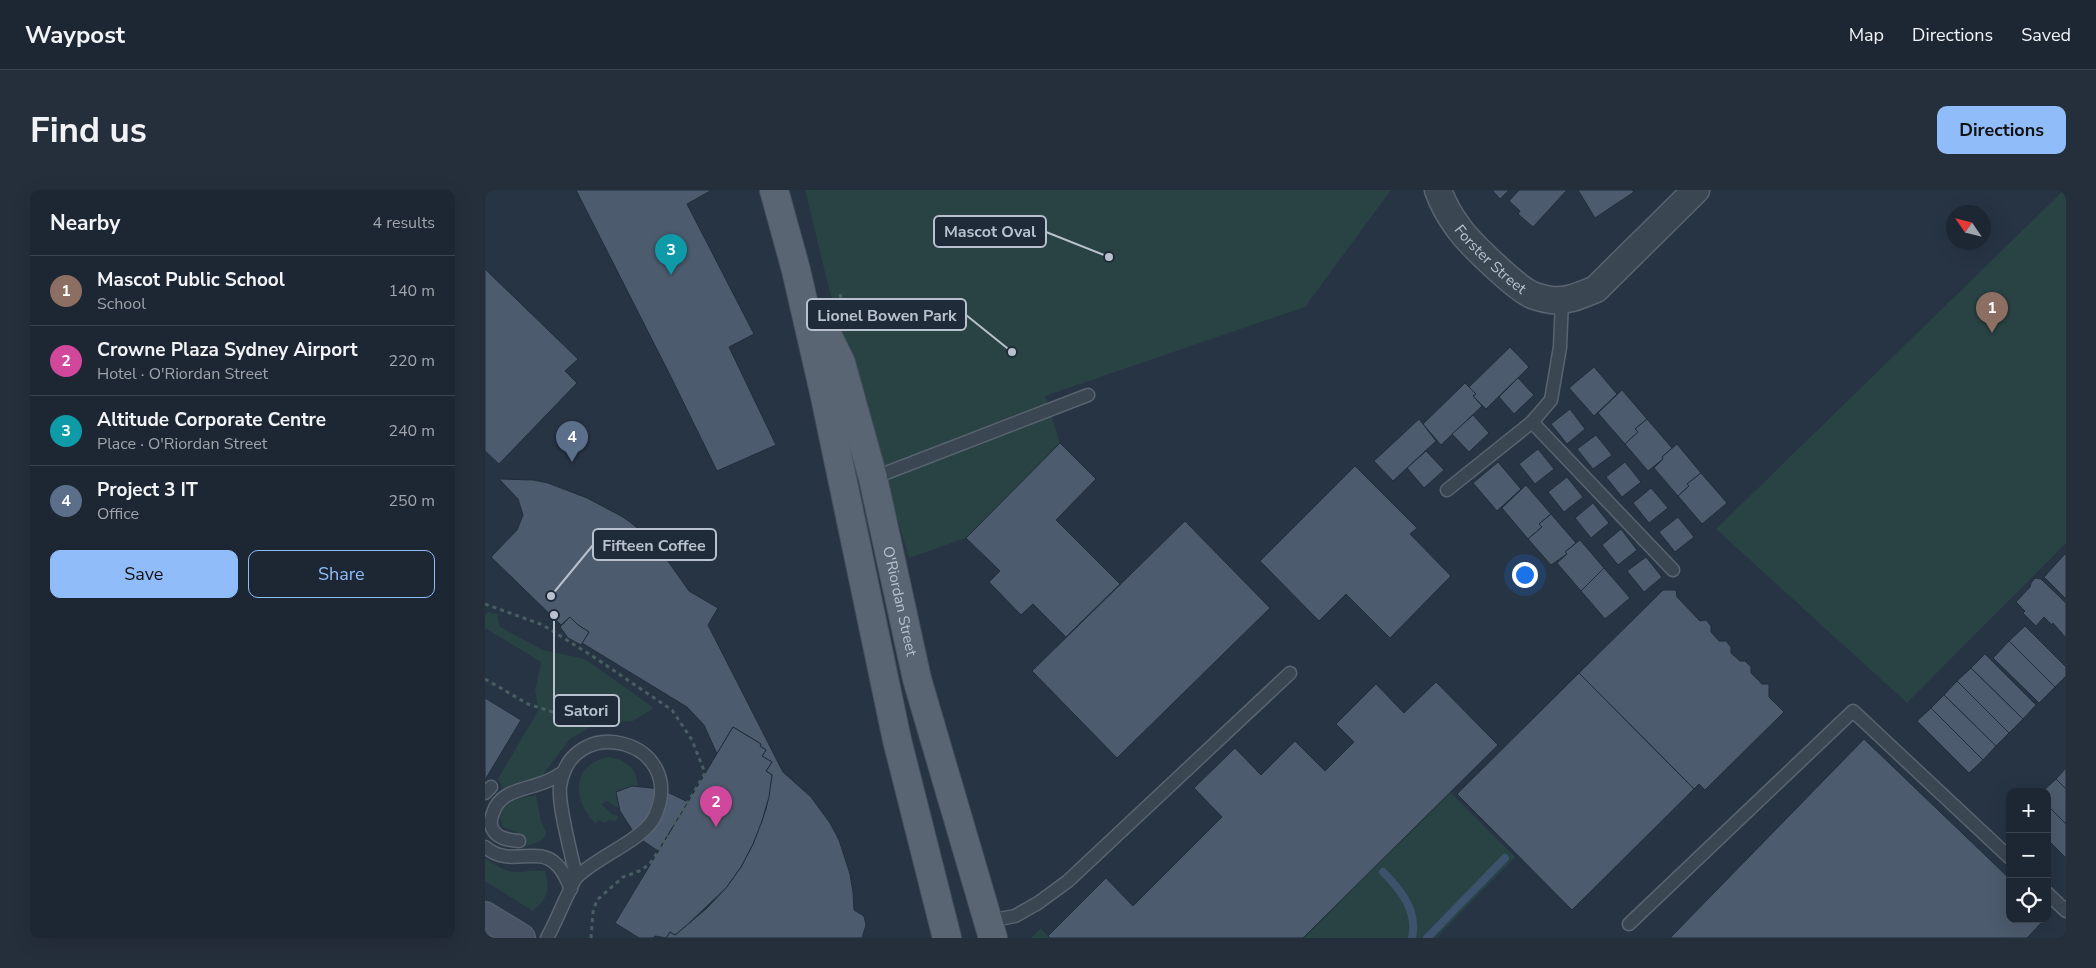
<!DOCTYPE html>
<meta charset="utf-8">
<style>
body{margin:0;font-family:"Nunito Sans",sans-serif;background:#252f3b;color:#f1f3f6}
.controls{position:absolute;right:15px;bottom:15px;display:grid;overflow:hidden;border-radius:10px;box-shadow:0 5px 20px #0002}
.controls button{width:45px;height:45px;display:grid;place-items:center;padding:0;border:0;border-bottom:1px solid #3b444e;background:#1d2733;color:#f1f3f6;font:25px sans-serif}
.compass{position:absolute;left:1461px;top:15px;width:45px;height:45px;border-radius:50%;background:#1d2733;box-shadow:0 5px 20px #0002;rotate:305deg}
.you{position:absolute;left:1039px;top:384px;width:18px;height:18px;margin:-12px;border:4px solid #fff;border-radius:50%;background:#1a73e8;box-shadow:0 0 0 8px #1a73e833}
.badge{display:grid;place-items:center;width:32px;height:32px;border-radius:50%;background:#90bcfa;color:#fff;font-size:16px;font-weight:700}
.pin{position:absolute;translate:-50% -41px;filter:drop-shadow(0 1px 2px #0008)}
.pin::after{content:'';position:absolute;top:26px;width:18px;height:15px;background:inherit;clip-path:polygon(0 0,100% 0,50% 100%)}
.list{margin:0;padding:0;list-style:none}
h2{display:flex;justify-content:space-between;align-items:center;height:65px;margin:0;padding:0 20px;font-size:21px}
h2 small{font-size:16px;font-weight:400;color:#a0a5ac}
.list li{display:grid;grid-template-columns:32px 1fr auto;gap:15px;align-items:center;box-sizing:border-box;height:70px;padding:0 20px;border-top:1px solid #3b444e}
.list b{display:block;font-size:19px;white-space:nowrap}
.list p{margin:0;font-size:16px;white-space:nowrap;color:#a0a5ac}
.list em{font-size:16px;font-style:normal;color:#a0a5ac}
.actions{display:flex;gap:10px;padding:15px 20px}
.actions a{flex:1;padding:11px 0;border:1px solid #90bcfa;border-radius:10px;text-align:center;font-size:18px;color:#90bcfa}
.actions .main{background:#90bcfa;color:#111}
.icon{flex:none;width:28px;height:28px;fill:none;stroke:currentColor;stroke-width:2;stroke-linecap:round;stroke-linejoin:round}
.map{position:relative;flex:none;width:1581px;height:748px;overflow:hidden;border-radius:10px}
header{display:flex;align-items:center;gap:30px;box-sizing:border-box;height:70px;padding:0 25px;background:#1d2733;border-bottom:1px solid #3b444e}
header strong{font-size:24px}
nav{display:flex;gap:28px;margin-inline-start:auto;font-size:18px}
.intro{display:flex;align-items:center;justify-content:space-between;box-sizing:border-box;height:120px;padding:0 30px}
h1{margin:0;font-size:35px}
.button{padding:12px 22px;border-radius:10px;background:#90bcfa;color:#111;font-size:18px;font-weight:700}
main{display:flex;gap:30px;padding:0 30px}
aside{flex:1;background:#1d2733;border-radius:10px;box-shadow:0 5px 20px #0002}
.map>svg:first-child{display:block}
.green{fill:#294244}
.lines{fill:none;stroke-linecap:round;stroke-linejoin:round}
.stream{stroke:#3c526d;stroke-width:8}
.building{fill:#4c5b6d;stroke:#222d3a}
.lane-casing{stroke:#596470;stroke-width:15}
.street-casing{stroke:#596470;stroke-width:29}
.secondary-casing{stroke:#596470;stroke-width:30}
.primary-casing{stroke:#454f5c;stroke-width:30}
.path{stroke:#475f61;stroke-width:3;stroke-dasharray:4 4;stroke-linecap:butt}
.lane{stroke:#3b4653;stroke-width:12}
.street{stroke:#3b4653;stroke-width:26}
.secondary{stroke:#495566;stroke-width:28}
.primary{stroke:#596573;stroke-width:28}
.labels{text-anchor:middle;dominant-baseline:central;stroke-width:5;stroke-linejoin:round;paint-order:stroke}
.street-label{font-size:15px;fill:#b8c1cd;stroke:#202b39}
.leader{fill:none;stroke:#b8c1cd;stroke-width:2}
.callout-dot{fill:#b8c1cd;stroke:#202b39;stroke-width:2}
.callout{fill:#202b39;stroke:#b8c1cd;stroke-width:2}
.callout-label{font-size:16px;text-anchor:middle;font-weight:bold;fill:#b8c1cd}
</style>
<header>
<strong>Waypost</strong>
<nav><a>Map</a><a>Directions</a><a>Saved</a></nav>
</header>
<div class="intro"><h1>Find us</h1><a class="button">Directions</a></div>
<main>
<aside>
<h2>Nearby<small>4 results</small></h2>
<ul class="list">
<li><span class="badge" style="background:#8d6e63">1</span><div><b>Mascot Public School</b><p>School</p></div><em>140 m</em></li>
<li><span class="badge" style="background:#d1479c">2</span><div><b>Crowne Plaza Sydney Airport</b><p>Hotel · O'Riordan Street</p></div><em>220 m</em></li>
<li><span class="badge" style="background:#0f9aa8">3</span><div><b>Altitude Corporate Centre</b><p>Place · O'Riordan Street</p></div><em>240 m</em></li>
<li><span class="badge" style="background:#5c6f8a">4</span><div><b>Project 3 IT</b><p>Office</p></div><em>250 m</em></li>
</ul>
<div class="actions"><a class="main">Save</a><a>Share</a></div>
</aside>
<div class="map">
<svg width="1581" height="748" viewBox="0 0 1581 748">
<rect width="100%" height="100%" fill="#273444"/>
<g class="green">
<polygon points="320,0 906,0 820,117 560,206 575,253 481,348 424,368 343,95"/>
<polygon points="1579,0 1581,0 1581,353 1422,513 1231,339"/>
<polygon points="3,422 12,424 15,437 58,460 100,469 169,518 148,531 111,534 85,549 57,586 18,599 13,589 54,519 50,501 56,472 0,438 0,426"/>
<path d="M124,567C143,571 153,579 153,598L137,618L131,617L122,611L116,614L127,624L133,626L131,631L123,630L121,633L113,630L111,634C87,611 85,574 124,567Z"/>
<polygon points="965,602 1030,667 951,748 818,748"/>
<path d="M51,605L56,631L61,642L60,646L56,651L37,658L31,642L18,637C7,612 33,609 51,605Z"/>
<path d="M0,668C9,674 17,680 28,682C39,683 49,679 60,681C65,700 63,708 48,721L0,691Z"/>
<polygon points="556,738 565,748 546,748"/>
</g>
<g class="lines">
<g class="stream">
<path d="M898,682C916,700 933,721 927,748"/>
<polyline points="942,748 1020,668"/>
</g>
</g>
<g class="building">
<polygon points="91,0 227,0 202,14 269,144 244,157 291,255 232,281 186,187"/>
<polygon points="1007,0 1024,0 1015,9"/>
<polygon points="1034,0 1082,0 1048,37 1033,24 1035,21 1024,11"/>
<polygon points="1093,0 1147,0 1149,2 1110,28"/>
<polygon points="0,79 93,169 80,181 92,193 14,274 0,261"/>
<polygon points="1025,157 1044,177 1001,219 988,206 991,204 984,197"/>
<polygon points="1109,177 1132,204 1109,226 1084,198"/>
<polygon points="1033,188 1049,205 1029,224 1014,207"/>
<polygon points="980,193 991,204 988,206 997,216 956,255 938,234"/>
<polygon points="1137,200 1162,229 1150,239 1153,242 1140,254 1113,223"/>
<polygon points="1085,219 1100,239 1082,254 1066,234"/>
<polygon points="988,225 1004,243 984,262 967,244"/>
<polygon points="934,229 951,251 908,291 889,271"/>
<polygon points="1162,229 1187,258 1177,267 1178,269 1163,281 1140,254 1153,242 1150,239"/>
<polygon points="1111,245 1127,265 1108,279 1092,259"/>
<polygon points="575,253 611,289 571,330 635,394 581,447 548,414 536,425 504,392 515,381 481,348"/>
<polygon points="1192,254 1216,283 1202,294 1204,296 1193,306 1169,278 1178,269 1177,267"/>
<polygon points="1053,259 1069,279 1050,294 1034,274"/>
<polygon points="941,261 959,280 939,298 922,278"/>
<polygon points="1013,272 1036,299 1012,321 988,293"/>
<polygon points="1140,272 1156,292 1137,307 1121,287"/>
<polygon points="870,276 932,338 925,344 966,386 905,448 861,404 834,431 775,371"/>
<polygon points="1216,283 1242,313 1217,334 1193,306 1204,296 1202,294"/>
<polygon points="1082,287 1098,307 1079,322 1063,302"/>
<polygon points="14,289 49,290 63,293 102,308 138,327 150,336 180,367 204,401 233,418 223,435 298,582 326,607 345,633 354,650 365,684 368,702 369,720 379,726 381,735 377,748 181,748 185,742 190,745 221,719 241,698 256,677 268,654 281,619 287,585 281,581 287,572 277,566 281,560 275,556 276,554 248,537 232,564 219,535 202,517 97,453 104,442 93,435 85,427 76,435 6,367 32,340 38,325 33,309"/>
<polygon points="1041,295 1066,324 1054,334 1057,337 1043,349 1017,318"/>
<polygon points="1166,298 1183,318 1164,333 1148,313"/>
<polygon points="1108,313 1124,333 1106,348 1090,328"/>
<polygon points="1066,324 1091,353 1080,362 1082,364 1066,375 1043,349 1057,337 1054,334"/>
<polygon points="1193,327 1209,347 1190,362 1174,342"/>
<polygon points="700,331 785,418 632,568 547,481"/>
<polygon points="1136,339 1152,360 1133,375 1117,355"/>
<polygon points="1095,350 1119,378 1096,401 1072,373 1082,364 1080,362"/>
<polygon points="1580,364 1581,365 1581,409 1559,387"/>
<polygon points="1161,367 1177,387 1159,402 1142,381"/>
<polygon points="1119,378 1145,408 1120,429 1096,401"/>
<polygon points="1550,388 1556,389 1581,413 1581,448 1568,433 1567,435 1559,427 1551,436 1538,423 1540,421 1531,412 1545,397 1546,393"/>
<polygon points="1178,400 1191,400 1192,407 1215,431 1221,430 1226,436 1226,442 1234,451 1241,451 1246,457 1246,463 1255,471 1260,471 1266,477 1266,483 1277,494 1284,494 1284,507 1299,522 1220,600 1214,594 1209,599 1094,483"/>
<polygon points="85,427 93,435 104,442 96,455 83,448 75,437"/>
<polygon points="1540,436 1581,477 1581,486 1570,497 1524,451"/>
<polygon points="1524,451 1570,497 1554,513 1508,468"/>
<polygon points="1500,464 1551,515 1538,529 1486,478"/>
<polygon points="1486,478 1538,529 1524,543 1472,491"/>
<polygon points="1094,483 1209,599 1087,720 972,604"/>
<polygon points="1472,491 1524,543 1511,556 1459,505"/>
<polygon points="951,492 1013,555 818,748 565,748 563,746 621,688 648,716 737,627 709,598 750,558 776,585 810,551 840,581 869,552 851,534 891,494 919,523"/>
<polygon points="1459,505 1511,556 1498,570 1446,518"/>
<polygon points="0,508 36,530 0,590"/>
<polygon points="1446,518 1498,570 1484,583 1432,531"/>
<polygon points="248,537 276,554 275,556 281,560 277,566 287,572 281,581 287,585 284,607 277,631 268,654 256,677 241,698 202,735 190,745 185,742 181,748 170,746 168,748 154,748 130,733"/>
<polygon points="1379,549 1525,689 1525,729 1560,729 1542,748 1185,748"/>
<polygon points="1581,578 1581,599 1571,589"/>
<polygon points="1571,589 1581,599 1581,634 1562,615 1562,602 1557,602"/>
<polygon points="147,596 176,599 203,612 173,661 151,646 135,621 131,602"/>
<polygon points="1562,615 1581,634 1581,668 1562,649"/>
</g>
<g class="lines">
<defs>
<g id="lane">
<polyline points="1047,232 1066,210 1075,157 1077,110"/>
<polyline points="388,288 603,205"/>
<polyline points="962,300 1047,232 1188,380"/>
<polyline points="0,603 6,597"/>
<path d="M34,651C24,650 12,649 7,638C5,634 6,628 8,623C15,599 43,600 62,591C68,589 73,585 79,582"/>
<path d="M0,657C26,679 52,654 72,675C79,681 82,691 86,699"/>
<polyline points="1562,703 1581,721"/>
<polyline points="503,731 530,726 553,713 583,691 805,483"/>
<polyline points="1144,734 1368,521 1525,668"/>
<path d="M62,748C70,734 76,718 83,704C86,698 88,691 92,687C111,667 159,650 170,626C204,550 85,520 75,597C73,617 87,665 91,687"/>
</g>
<g id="street">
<path id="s1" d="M953,0C958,14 964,25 973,37C983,52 1031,98 1047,105C1052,107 1060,109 1066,110C1082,112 1096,105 1111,99L1211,0"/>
</g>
<polyline id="secondary" points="0,726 36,748"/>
<g id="primary">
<polyline points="289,0 311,80 339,202 412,550 462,748"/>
<path id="s2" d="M332,124L356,173L388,288L432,489L508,748"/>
</g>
</defs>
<use href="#lane" class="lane-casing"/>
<use href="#street" class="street-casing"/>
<use href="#secondary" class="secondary-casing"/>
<use href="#primary" class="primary-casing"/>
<g class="path">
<polyline points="355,104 357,111"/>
<polyline points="0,414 58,435 112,469 187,520 207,550 220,583 189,636"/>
<polyline points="0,489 43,514 107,535"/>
<polyline points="106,748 108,722 112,710 138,687 157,680 167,671 183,645"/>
</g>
<use href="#lane" class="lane"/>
<use href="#street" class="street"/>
<use href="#secondary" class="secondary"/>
<use href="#primary" class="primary"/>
</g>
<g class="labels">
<g class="street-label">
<text stroke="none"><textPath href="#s1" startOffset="88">Forster Street</textPath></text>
<text stroke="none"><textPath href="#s2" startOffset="300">O'Riordan Street</textPath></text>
</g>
</g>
<path class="leader" d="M624 67L561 42M527 162L481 125M66 406L108 355M69 425L69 520"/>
<g class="callout-dot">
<circle cx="624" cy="67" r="5"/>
<circle cx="527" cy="162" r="5"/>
<circle cx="66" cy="406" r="5"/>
<circle cx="69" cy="425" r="5"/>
</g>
<g class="callout">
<rect x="449" y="26" width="112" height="31" rx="5"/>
<rect x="322" y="109" width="159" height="31" rx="5"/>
<rect x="108" y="339" width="123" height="31" rx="5"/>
<rect x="69" y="505" width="65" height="31" rx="5"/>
</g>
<g class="callout-label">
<text x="505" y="47">Mascot Oval</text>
<text x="402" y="131">Lionel Bowen Park</text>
<text x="169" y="361">Fifteen Coffee</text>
<text x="101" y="526">Satori</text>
</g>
</svg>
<div class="controls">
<button>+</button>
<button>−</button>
<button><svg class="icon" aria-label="locate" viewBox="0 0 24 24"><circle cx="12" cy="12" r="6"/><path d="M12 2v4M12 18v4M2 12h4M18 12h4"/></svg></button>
</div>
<svg class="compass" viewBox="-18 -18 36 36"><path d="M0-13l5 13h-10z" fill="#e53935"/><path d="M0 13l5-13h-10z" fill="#a0a5ac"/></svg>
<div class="you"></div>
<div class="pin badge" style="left:1507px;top:143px;background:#8d6e63">1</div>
<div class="pin badge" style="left:231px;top:637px;background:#d1479c">2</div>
<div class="pin badge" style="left:186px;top:85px;background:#0f9aa8">3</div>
<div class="pin badge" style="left:87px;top:272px;background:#5c6f8a">4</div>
</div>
</main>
